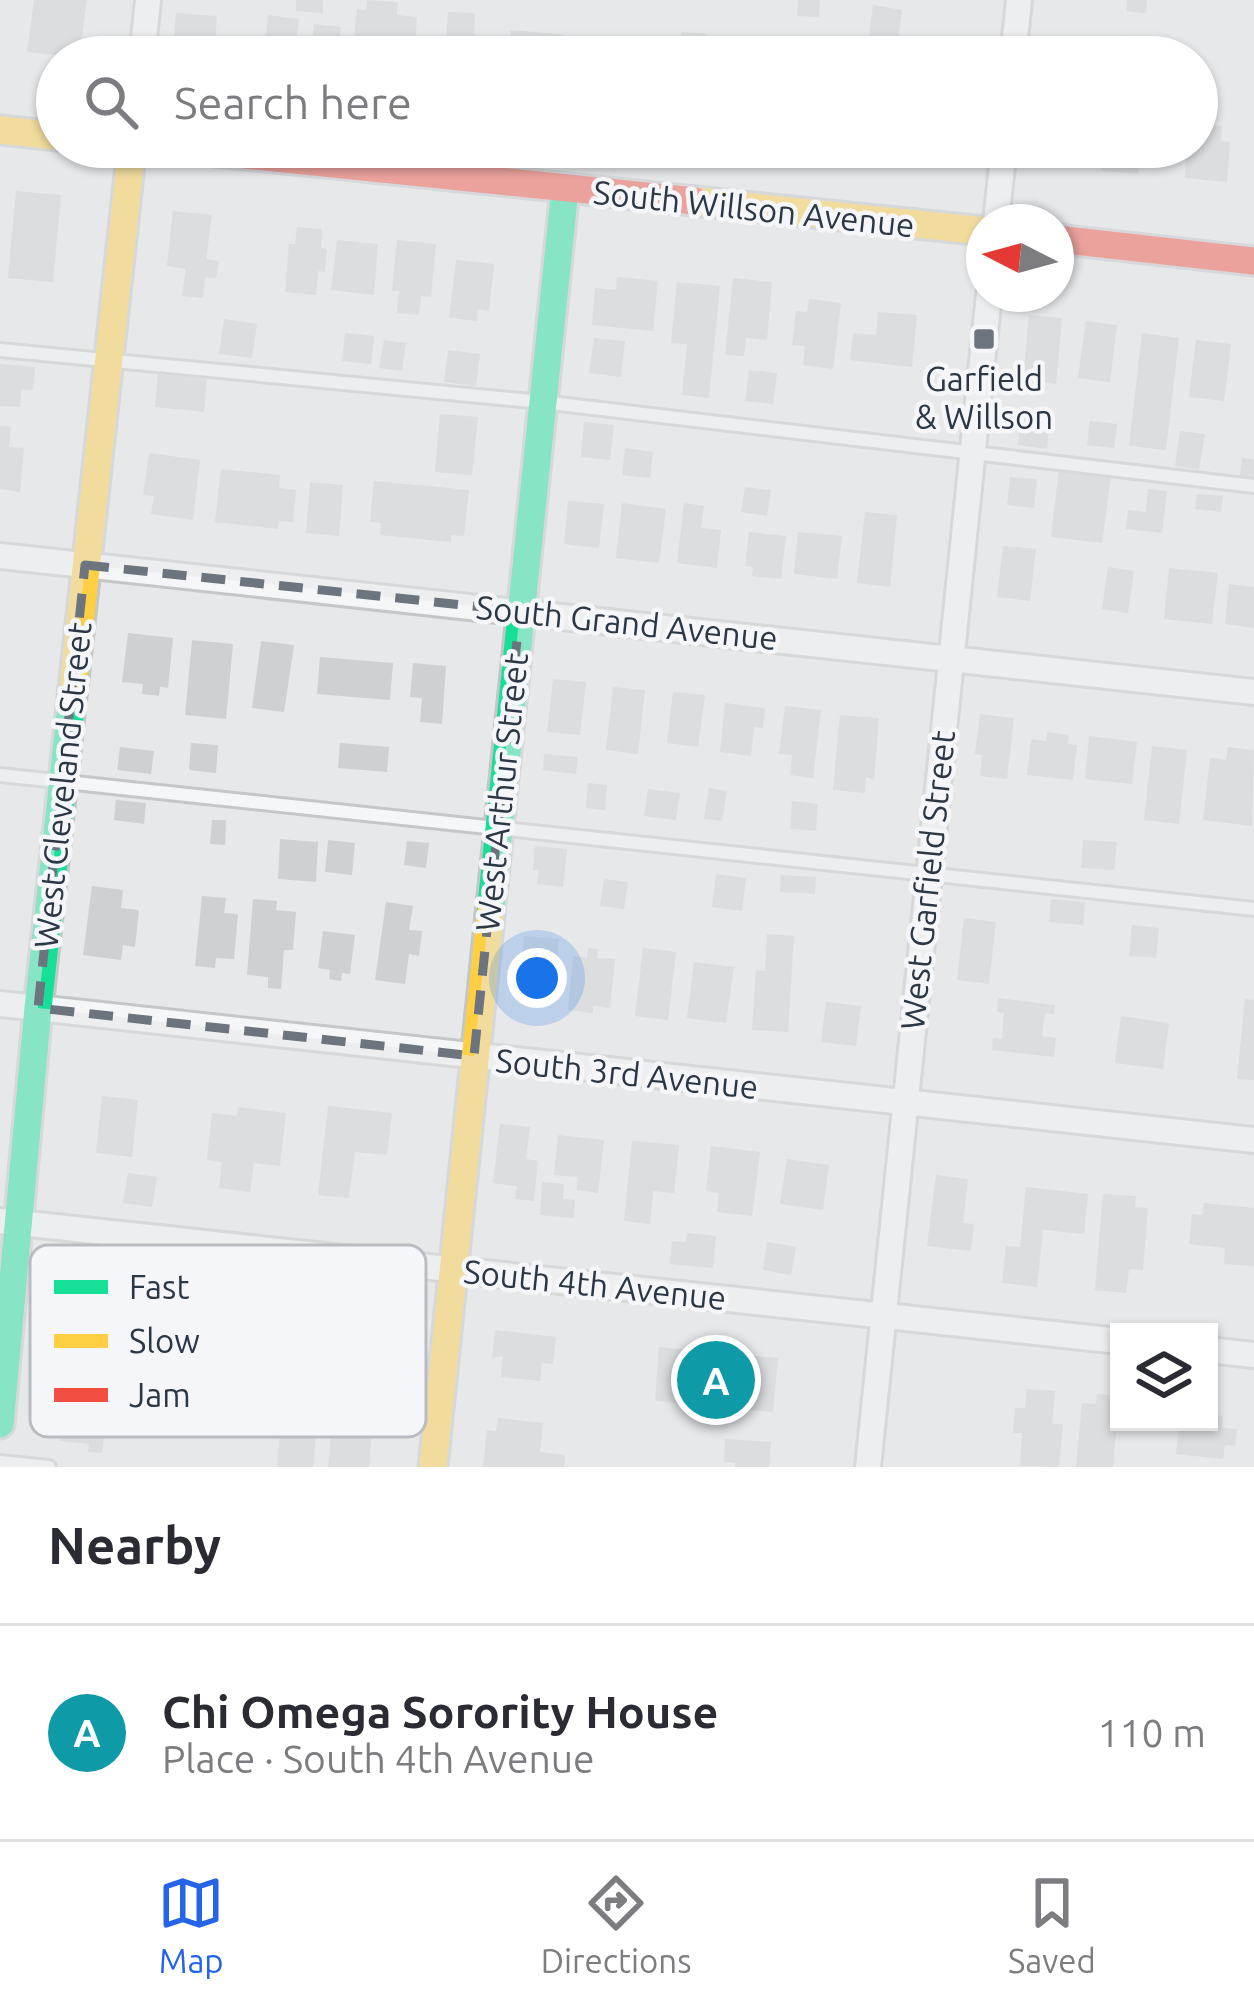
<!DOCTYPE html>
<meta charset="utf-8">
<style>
body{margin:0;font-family:Ubuntu,sans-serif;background:#f7f7f7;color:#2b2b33}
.controls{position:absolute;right:36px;bottom:36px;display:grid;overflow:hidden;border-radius:0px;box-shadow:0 3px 9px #0004}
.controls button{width:108px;height:108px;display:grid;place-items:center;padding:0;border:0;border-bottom:3px solid #e1e1e2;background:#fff;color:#2b2b33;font:60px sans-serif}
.compass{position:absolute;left:966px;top:204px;width:108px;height:108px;border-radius:50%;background:#fff;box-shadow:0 3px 9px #0004;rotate:276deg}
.you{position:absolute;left:537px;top:978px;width:42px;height:42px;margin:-30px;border:9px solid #fff;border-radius:50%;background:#1a73e8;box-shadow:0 0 0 18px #1a73e833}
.badge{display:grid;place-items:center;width:78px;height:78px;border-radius:50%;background:#2563eb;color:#fff;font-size:39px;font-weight:700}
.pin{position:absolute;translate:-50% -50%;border:6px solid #fff;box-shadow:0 3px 12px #0006}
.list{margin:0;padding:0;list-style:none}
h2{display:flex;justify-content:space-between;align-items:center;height:156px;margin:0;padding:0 48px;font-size:51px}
h2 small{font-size:39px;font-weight:400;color:#7c7c81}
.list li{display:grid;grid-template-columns:78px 1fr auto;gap:36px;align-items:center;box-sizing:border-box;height:216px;padding:0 48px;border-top:3px solid #e1e1e2}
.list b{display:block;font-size:45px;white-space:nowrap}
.list p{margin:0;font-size:39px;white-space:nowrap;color:#7c7c81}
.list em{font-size:39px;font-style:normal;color:#7c7c81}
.icon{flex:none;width:66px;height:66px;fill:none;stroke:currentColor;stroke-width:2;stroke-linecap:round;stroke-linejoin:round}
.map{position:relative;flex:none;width:1254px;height:1467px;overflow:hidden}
.search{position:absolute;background:#fff;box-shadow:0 3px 9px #0004;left:36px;right:36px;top:36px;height:132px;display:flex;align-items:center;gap:30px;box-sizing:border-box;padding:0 42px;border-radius:66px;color:#7c7c81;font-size:45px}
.sheet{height:372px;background:#fff}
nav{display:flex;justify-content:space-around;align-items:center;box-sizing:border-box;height:168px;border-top:3px solid #e1e1e2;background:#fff;font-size:33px;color:#7c7c81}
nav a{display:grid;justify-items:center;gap:6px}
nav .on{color:#2563eb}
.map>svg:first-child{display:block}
.building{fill:#ced0d2}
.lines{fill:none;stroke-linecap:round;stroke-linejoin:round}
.lane-casing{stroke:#c4c6c8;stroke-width:18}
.street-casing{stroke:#c4c6c8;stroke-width:30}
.fast-casing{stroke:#c4c6c8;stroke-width:33}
.slow-casing{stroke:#c4c6c8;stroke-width:33}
.jam-casing{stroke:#c4c6c8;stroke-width:33}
.lane{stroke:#f5f6f7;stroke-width:12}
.street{stroke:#f5f6f7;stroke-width:24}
.fast{stroke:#16e098;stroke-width:27}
.slow{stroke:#ffcf43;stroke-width:27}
.jam{stroke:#f24e42;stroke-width:27}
.marked{fill:none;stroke:#6c757e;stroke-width:9;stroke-dasharray:24 15;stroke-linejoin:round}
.poi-dot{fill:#6c757e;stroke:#f4f6f9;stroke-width:4.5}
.labels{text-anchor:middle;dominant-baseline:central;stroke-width:9;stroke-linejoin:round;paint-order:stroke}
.street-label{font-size:33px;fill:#2b3744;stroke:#f4f6f9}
.poi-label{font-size:33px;fill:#2b3744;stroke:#f4f6f9}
.key{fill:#f4f6f9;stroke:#b8bdc3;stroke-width:3}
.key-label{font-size:33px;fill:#2b3744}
</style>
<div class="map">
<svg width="1254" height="1467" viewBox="0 0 1254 1467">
<rect width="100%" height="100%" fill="#e6e8ea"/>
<g class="building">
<polygon points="34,0 87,0 79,57 27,52"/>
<polygon points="296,0 323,0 323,13 296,11"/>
<polygon points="367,0 398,2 397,15 417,17 414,57 352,57 357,9 366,10"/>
<polygon points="798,0 820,0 819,17 797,16"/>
<polygon points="1127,0 1147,0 1146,13 1126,11"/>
<polygon points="873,5 902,10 898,40 869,36"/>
<polygon points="448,12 475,13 474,39 446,38"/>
<polygon points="176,13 217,16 214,57 172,57"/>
<polygon points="268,15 299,19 294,57 264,57"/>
<polygon points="314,24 341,27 338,57 310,57"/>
<polygon points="511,30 565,35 562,57 508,57"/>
<polygon points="682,32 707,34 705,52 716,53 715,57 642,57 644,39 677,42"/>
<polygon points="1121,35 1169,41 1167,57 1118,57"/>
<polygon points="465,46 494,49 493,57 464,57"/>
<polygon points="1209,125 1222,126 1221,141 1230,142 1227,182 1185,178 1187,147 1197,147 1197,139 1207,140"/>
<polygon points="1046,147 1076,147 1075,166 1045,163"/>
<polygon points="1103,147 1140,147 1138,174 1101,171"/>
<polygon points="16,191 61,195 53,282 8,278"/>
<polygon points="173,211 212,215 206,259 219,261 216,278 205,277 203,298 182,296 186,269 167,266"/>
<polygon points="297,227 322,229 321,248 327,249 325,272 318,271 316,295 285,292 289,244 295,244"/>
<polygon points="337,240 378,244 374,295 331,290"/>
<polygon points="397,240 436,244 431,297 421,296 419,315 397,313 399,291 392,291"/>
<polygon points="456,260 494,264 489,311 478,309 477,321 449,318"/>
<polygon points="617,277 658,281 653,331 592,325 595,288 616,290"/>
<polygon points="733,278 772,282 767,340 746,338 744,356 725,355"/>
<polygon points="677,282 720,286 709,398 682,395 687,344 671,343"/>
<polygon points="809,299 841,303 833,369 803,365 805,346 792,345 796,311 807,312"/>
<polygon points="878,312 917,315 912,367 850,360 853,333 876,335"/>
<polygon points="1029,315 1062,318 1056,384 1023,380"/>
<polygon points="224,319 257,324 252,358 219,354"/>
<polygon points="1086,321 1117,325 1110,382 1078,378"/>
<polygon points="345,333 374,336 371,364 342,361"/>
<polygon points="1142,333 1179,338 1166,450 1129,446"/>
<polygon points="594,338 625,341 621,377 589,373"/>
<polygon points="384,340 406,343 402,371 379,368"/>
<polygon points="1196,340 1231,344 1224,401 1189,397"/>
<polygon points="448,350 480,354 476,386 444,382"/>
<polygon points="0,364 35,367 33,390 21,389 20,407 0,406"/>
<polygon points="749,370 777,373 773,404 745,401"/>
<polygon points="158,374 207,379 204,412 155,407"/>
<polygon points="440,414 478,417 472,475 435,472"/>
<polygon points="1021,415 1050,418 1047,449 1018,445"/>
<polygon points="1090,421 1117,424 1114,448 1087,445"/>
<polygon points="584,422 614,425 610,460 581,457"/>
<polygon points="0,426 11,427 9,447 24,448 20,492 0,489"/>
<polygon points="1180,431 1205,434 1199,470 1175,466"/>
<polygon points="625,448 653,452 650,478 622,475"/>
<polygon points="149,453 200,460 193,520 151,514 154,496 143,495"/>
<polygon points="1242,458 1254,460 1254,478 1240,476"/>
<polygon points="221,469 280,475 279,488 296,490 293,522 279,521 278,529 215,522"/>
<polygon points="1059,469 1111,476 1102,543 1051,537"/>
<polygon points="1010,477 1037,479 1034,508 1007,505"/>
<polygon points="374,481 469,490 464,536 451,535 451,542 380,535 381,523 370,522"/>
<polygon points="310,482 343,485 339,536 306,533"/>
<polygon points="745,487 771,490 767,516 741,512"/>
<polygon points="1148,489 1167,491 1162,533 1126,529 1128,510 1146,512"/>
<polygon points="1197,494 1223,496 1221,512 1195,509"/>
<polygon points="568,501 604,504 599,548 564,544"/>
<polygon points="622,503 666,509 659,563 616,558"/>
<polygon points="684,503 704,506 701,528 721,530 717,568 677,563"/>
<polygon points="865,512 897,515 890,587 857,583"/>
<polygon points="749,532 786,536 781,579 752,576 753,567 745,566"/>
<polygon points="798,532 842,536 837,579 794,574"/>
<polygon points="1003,546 1036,549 1030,601 997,597"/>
<polygon points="1108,567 1134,571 1128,613 1102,609"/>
<polygon points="1169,568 1218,573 1212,624 1164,619"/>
<polygon points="1229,584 1254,587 1254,628 1225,624"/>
<polygon points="128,633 173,638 168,688 160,687 159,696 142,694 143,684 122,682"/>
<polygon points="192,640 233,644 226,719 185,715"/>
<polygon points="261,641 294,645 284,712 252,708"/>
<polygon points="320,657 393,663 390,700 317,694"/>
<polygon points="413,663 446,666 442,724 420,722 422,698 410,697"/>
<polygon points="553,679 586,682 580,735 547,732"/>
<polygon points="613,687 645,690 638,754 606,750"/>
<polygon points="673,692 705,695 698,747 667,743"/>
<polygon points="725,703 765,708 763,728 754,727 751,756 720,752"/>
<polygon points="785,706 821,710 813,778 790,775 792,755 779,754"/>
<polygon points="980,714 1014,718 1007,779 980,776 982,755 975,754"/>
<polygon points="840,715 879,718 874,780 866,777 865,793 833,790"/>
<polygon points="1047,732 1069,735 1068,744 1077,745 1073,780 1027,775 1031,739 1046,741"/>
<polygon points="1089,736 1137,742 1132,784 1085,779"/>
<polygon points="191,743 218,745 216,773 189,770"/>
<polygon points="340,743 389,747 387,772 338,768"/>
<polygon points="1152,746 1187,750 1179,824 1144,820"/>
<polygon points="120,747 154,751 151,774 117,770"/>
<polygon points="1228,747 1254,750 1252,826 1203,820 1210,758 1226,760"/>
<polygon points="544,754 578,757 576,774 543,770"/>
<polygon points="588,783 607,785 605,810 586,808"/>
<polygon points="709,788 727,791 722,821 704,819"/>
<polygon points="648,789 680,793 676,820 644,816"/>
<polygon points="116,800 146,803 144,824 114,820"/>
<polygon points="792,801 818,804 816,831 790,829"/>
<polygon points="212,820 226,820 225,845 210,844"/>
<polygon points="280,839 318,842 316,882 278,879"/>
<polygon points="328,840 355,843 352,875 325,872"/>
<polygon points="1083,840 1117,842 1114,870 1081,868"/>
<polygon points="407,841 429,843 426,868 404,865"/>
<polygon points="535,846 567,849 563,887 537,884 539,870 533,870"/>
<polygon points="716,874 746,878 742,911 712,907"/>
<polygon points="781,875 816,877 815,894 780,892"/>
<polygon points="604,879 628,882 624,909 600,906"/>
<polygon points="92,886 123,890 121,908 139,910 135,947 123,945 121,960 83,955"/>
<polygon points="202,896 226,898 224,913 238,914 234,959 216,958 215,968 195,966"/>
<polygon points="253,899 277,901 276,910 296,912 293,950 284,950 281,989 268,988 268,977 247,975"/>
<polygon points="1051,899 1085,902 1083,925 1049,922"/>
<polygon points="386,902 413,906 409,930 422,931 419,956 409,954 405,984 375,980"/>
<polygon points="964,918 996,922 989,984 957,980"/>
<polygon points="1132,925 1159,928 1156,958 1129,956"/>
<polygon points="323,931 355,935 350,974 342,973 341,981 329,979 330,970 318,968"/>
<polygon points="767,934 794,936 788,1032 752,1030 756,970 765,971"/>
<polygon points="524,936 559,939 553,1005 518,1002"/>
<polygon points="588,948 598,949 597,958 615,959 610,1008 593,1006 593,1013 568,1010 573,956 587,958"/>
<polygon points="643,948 676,952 668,1020 635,1016"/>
<polygon points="694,962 734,967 726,1023 687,1018"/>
<polygon points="998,998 1055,1005 1054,1014 1045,1013 1042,1036 1056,1038 1054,1057 992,1050 993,1038 1002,1039 1004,1013 997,1012"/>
<polygon points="1245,999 1254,1000 1254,1080 1237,1079"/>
<polygon points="826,1002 861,1006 856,1046 821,1042"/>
<polygon points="1121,1016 1169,1023 1163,1069 1115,1063"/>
<polygon points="102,1096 138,1100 132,1157 96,1153"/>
<polygon points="328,1106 392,1113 387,1155 355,1152 349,1198 318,1195"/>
<polygon points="238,1107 286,1113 280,1166 254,1163 250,1192 219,1188 222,1162 207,1160 212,1113 237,1116"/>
<polygon points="500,1124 530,1127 526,1159 538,1161 534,1201 515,1199 517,1186 493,1183"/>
<polygon points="558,1135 604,1140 598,1193 577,1190 578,1177 554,1175"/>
<polygon points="632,1141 679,1145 674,1193 653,1191 650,1224 624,1221"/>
<polygon points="711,1146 760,1152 752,1216 717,1212 719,1193 706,1191"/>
<polygon points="787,1159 829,1165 823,1210 780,1204"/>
<polygon points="128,1173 157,1177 152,1207 123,1203"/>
<polygon points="936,1175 968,1179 963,1223 974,1224 971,1251 927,1246"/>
<polygon points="542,1182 564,1184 563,1199 575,1200 574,1218 540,1215"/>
<polygon points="1026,1187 1088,1194 1084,1234 1043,1230 1037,1287 1002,1283 1006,1246 1020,1247"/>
<polygon points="1103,1194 1136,1196 1135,1207 1148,1208 1143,1270 1129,1269 1126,1293 1095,1290"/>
<polygon points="1204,1203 1254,1208 1254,1266 1224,1264 1225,1248 1189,1244 1192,1214 1202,1215"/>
<polygon points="687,1233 716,1236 713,1268 670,1264 672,1241 686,1242"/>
<polygon points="767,1242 796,1247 791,1275 763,1270"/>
<polygon points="495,1330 556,1337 553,1364 542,1363 540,1381 501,1377 503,1356 492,1358"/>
<polygon points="659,1347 778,1358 773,1412 655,1401"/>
<polygon points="1027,1389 1055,1391 1052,1424 1063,1424 1059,1467 1020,1466 1022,1433 1013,1433 1015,1408 1025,1408"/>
<polygon points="1097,1394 1119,1396 1113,1467 1076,1467 1082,1403 1096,1404"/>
<polygon points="63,1405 91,1408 89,1425 105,1426 102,1453 88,1452 89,1444 59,1441"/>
<polygon points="1209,1414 1223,1416 1222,1428 1237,1429 1235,1446 1225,1445 1223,1459 1176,1454 1180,1422 1209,1422"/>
<polygon points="498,1418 543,1423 540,1452 565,1455 564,1467 483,1467 487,1430 496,1431"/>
<polygon points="332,1428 372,1431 369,1467 328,1467"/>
<polygon points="280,1433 316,1436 313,1467 277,1467"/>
<polygon points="725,1439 771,1442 769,1467 735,1467 735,1463 724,1462"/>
</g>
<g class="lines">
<defs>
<g id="lane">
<polyline points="0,350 542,402 1254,486"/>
<polyline points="0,775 1254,909"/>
<polyline points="0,1462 49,1467"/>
</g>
<g id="street">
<polyline points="142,57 148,0"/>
<polyline points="1013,57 1019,0"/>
<polyline points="996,222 1004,147"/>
<polyline points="0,556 1254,692"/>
<polyline points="0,1004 1254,1140"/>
<polyline points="0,1221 1119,1341"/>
<polyline points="1209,1350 1254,1355"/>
<polyline points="868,1467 989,294"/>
</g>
<g id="fast">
<polyline points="490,915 565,189"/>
<polyline points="0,1424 38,1008 73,688"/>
</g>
<g id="slow">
<polyline points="0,130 57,136"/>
<polyline points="695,201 984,231"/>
<polyline points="73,688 132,147"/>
<polyline points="433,1467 490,915"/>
</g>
<g id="jam">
<polyline points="167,147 695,201"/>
<polyline points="1056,239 1254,261"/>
</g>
</defs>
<use href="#lane" class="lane-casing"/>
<use href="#street" class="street-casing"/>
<use href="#fast" class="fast-casing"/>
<use href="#slow" class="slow-casing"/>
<use href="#jam" class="jam-casing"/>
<use href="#lane" class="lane"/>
<use href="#street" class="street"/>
<use href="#fast" class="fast"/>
<use href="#slow" class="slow"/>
<use href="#jam" class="jam"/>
</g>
<path d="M0 0H1254V1467H0ZM85,565L520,611L474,1056L38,1008Z" fill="#e6e8ea" fill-opacity=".55" fill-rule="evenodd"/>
<path class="marked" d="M85,565L520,611L474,1056L38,1008Z"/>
<rect class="poi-dot" x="972" y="327" width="24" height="24" rx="6"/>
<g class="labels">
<g class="street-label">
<text transform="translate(754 208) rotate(6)">South Willson Avenue</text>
<text transform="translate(627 622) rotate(6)">South Grand Avenue</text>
<text transform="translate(62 785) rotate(-84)">West Cleveland Street</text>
<text transform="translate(501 792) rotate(-84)">West Arthur Street</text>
<text transform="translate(927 880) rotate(-84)">West Garfield Street</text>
<text transform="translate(627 1073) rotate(6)">South 3rd Avenue</text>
<text transform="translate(595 1284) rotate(6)">South 4th Avenue</text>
</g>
<g class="poi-label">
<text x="984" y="378">Garfield<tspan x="984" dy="38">&amp; Willson</tspan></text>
</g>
</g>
<rect x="30" y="1245" width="396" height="192" rx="18" class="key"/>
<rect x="54" y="1280" width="54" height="14" fill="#16e098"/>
<rect x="54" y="1334" width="54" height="14" fill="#ffcf43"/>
<rect x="54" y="1388" width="54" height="14" fill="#f24e42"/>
<g class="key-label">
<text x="129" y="1299">Fast</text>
<text x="129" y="1353">Slow</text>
<text x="129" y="1407">Jam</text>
</g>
</svg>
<div class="controls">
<button><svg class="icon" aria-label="layers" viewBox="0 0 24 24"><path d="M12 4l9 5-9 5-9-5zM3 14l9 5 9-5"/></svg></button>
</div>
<svg class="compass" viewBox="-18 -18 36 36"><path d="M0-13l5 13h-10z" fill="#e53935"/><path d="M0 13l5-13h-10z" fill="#7c7c81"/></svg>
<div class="you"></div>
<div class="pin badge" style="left:716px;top:1380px;background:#0f9aa8">A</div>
<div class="search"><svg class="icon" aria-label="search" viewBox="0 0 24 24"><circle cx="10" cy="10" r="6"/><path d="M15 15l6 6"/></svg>Search here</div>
</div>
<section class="sheet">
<h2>Nearby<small></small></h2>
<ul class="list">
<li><span class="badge" style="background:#0f9aa8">A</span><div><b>Chi Omega Sorority House</b><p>Place · South 4th Avenue</p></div><em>110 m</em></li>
</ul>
</section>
<nav>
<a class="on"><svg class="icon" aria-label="map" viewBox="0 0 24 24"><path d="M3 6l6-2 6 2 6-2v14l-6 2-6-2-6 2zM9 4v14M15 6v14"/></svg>Map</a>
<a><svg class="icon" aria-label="directions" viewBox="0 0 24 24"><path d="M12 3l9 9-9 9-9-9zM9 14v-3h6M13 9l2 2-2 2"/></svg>Directions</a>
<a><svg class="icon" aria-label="saved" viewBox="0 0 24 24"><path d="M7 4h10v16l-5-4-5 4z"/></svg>Saved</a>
</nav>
